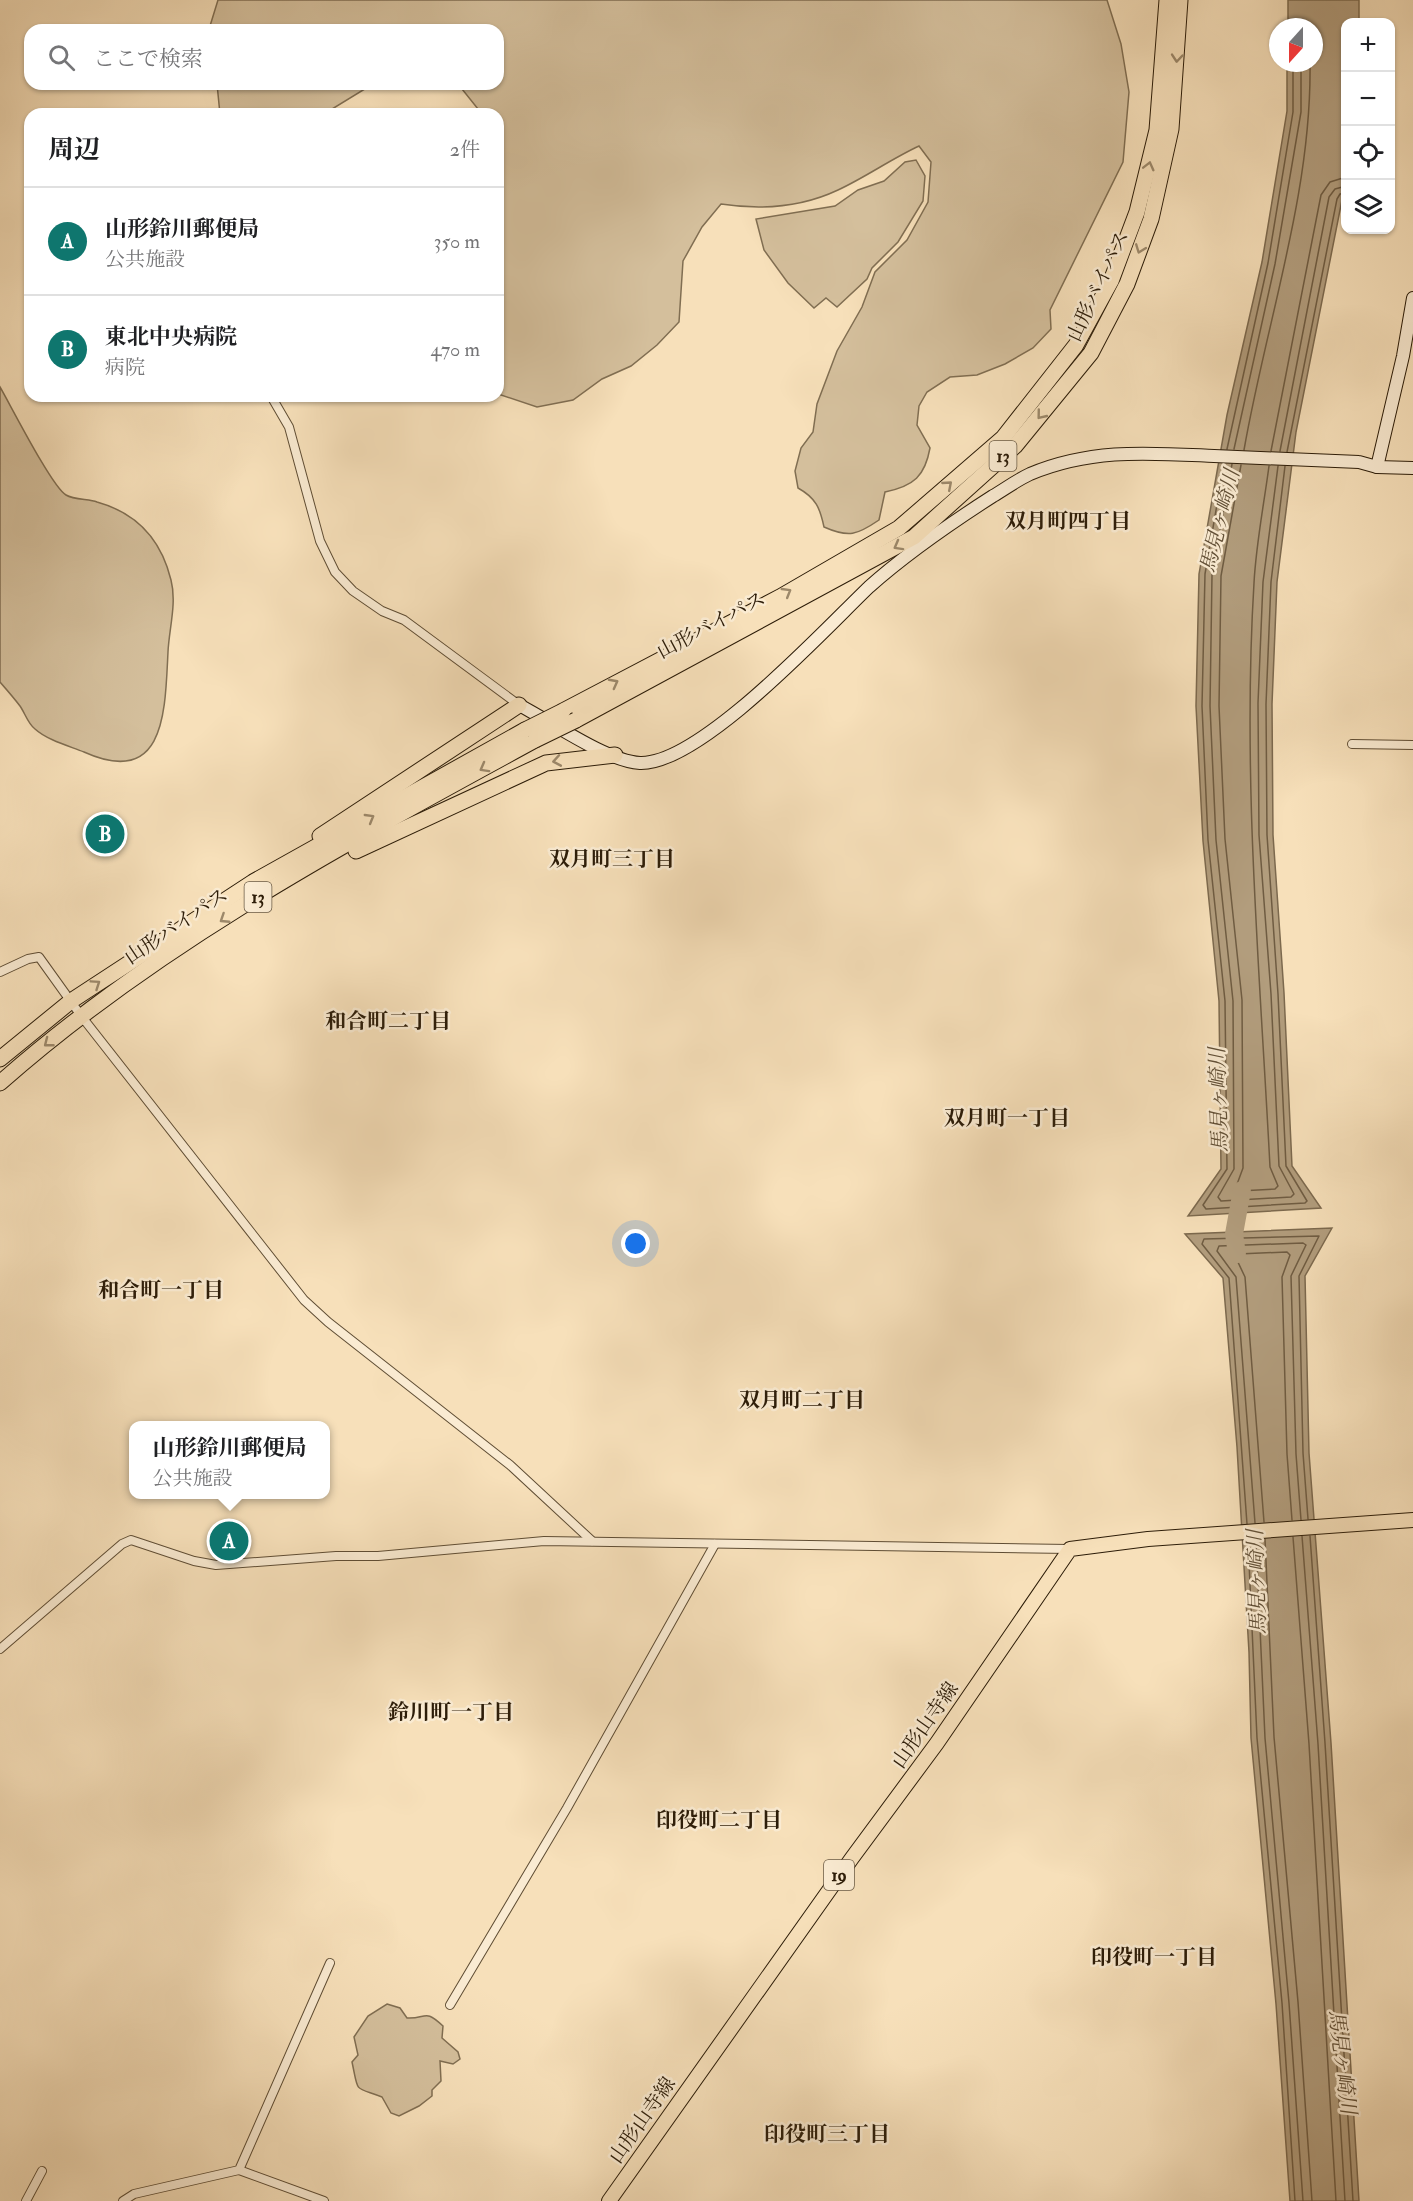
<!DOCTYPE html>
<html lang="ja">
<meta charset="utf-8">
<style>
body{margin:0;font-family:"IM FELL Double Pica","Noto Serif JP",serif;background:#f2f2f2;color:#202124}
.controls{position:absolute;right:18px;top:18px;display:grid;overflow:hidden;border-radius:12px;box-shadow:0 2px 4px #0004}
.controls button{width:54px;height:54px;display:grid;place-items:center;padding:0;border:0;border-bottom:2px solid #e0e0e0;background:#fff;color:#202124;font:30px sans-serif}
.compass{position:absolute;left:1269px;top:18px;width:54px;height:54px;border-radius:50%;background:#fff;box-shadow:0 2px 4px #0004;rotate:201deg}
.you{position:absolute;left:636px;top:1244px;width:21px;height:21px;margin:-15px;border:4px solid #fff;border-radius:50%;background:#1a73e8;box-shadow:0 0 0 9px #1a73e833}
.badge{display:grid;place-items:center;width:39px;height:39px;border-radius:50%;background:#0f766e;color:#fff;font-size:20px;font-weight:700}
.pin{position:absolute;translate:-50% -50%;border:3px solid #fff;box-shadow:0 2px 6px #0006}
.popup{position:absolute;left:129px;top:1421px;width:201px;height:78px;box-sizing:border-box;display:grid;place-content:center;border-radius:12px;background:#fff;filter:drop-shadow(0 2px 4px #0005);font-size:20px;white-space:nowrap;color:#757577}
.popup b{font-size:22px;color:#202124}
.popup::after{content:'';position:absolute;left:50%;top:100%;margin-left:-12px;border:12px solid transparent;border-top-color:#fff}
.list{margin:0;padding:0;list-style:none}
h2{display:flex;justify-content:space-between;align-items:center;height:78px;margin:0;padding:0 24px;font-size:26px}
h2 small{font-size:20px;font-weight:400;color:#757577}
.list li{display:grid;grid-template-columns:39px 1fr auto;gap:18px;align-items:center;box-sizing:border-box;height:108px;padding:0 24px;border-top:2px solid #e0e0e0}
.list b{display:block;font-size:22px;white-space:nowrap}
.list p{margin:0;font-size:20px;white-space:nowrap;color:#757577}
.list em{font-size:20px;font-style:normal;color:#757577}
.icon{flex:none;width:33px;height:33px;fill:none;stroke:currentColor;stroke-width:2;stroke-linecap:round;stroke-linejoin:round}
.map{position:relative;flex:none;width:1413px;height:2201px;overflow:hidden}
.search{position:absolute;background:#fff;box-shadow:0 2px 4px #0004;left:24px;top:24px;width:480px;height:66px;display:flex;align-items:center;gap:15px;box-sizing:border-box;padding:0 21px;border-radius:18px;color:#757577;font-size:22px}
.panel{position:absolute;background:#fff;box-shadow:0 2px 4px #0004;left:24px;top:108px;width:480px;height:294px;border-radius:18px}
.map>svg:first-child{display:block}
.green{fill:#d4bf9c;stroke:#806e52;stroke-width:1.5}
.water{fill:#b29d7d;stroke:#7c694e;stroke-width:1.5}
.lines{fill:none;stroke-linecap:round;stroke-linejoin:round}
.shore{stroke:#6f5c42;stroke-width:1.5}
.river{stroke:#b29d7d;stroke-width:18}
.street-casing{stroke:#5f4d34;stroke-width:10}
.secondary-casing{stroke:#2c1c08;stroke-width:14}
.primary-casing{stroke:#2c1c08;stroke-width:16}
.highway-casing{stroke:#2c1c08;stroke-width:17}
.street{stroke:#faebd2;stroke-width:8}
.secondary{stroke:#faebd2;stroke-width:12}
.primary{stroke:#f7e0ba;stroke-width:14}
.highway{stroke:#f7e0ba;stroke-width:15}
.highway-bridge-casing{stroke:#2c1c08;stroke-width:17;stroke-linecap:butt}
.highway-bridge{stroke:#f7e0ba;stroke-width:15}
.oneway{stroke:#9c886a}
.labels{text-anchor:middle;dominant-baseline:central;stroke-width:5;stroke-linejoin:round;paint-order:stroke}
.shield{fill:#faebd2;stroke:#6a5a45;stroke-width:1.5}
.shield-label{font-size:18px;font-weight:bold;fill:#2c1c08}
.street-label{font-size:20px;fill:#2c1c08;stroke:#faebd2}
.neighbourhood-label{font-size:21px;font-weight:bold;fill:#2c1c08;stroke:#faebd2}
.water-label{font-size:21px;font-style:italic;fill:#625037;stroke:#faebd2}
</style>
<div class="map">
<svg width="1413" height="2201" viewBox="0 0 1413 2201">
<rect width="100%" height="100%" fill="#f7e0ba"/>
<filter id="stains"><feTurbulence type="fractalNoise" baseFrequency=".00333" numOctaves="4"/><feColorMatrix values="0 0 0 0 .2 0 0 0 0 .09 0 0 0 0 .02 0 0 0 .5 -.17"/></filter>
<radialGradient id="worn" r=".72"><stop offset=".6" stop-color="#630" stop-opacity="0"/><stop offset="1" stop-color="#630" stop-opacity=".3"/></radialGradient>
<g class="green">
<path d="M218,0H1107L1121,44L1129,92L1123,162L1050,310L1051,329L1033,348L1005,364L977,375L950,377L927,392L919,406L917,425L930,448C925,476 914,486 885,492L879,520C857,535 849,538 824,527C820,508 816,498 798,488L795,471L801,448L813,432L817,404L837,351L862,307L875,272L907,240L928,202L931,162L919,146C891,159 866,177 838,190C802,207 760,210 721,204L702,227L683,261L679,322L657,345L631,366L602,379L573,400L537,407L498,394V114H482L458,84H498V30H212L210,26Z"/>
<polygon points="217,84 373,84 324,114 220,114"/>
<polygon points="916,160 925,176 923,201 898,242 872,268 867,279 837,307 826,298 814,308 788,283 764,250 756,219 835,206 858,190 884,181 905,162"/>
<path d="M0,387C11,406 52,487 66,495C74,500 89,499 97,502C137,513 161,539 171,580C177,603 169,629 168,652C165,710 166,789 84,752C69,746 47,740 35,729C28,724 25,713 20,706C14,698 7,690 0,682Z"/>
<path d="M387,2004L400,2008L407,2018C427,2019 424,2008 443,2026L442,2038L458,2052L460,2059L453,2064L440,2061L441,2081L432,2090V2096L419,2106L399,2116L391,2113L382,2097C353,2086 359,2094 352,2062L358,2055L354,2037L368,2016Z"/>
</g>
<g class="water">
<polygon points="1288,0 1359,0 1359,22 1346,22 1345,185 1296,432 1277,582 1272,704 1273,835 1284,993 1292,1166 1321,1208 1188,1216 1221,1169 1219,1001 1203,841 1196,706 1199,574 1227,415 1262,262 1287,111 1287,63 1314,63 1314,27 1288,27"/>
<polygon points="1332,1228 1305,1276 1309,1453 1331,1743 1359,2201 1290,2201 1276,2004 1251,1738 1249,1652 1237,1447 1223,1278 1185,1234"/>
</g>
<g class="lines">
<g class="shore">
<polyline points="1227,449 1268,263 1293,112 1293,63"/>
<polyline points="1234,449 1275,264 1301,112 1301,63"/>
<path d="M1244,450C1266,323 1312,193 1310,63"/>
<polyline points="1271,451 1321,195 1330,182 1346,177"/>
<polyline points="1280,451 1329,197 1335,189 1346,186"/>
<polyline points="1287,452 1337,199 1340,194 1346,193"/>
<polyline points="1224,464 1205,574 1202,706 1208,840 1225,1001 1227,1169 1203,1205 1206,1209 1305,1203 1307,1201 1286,1166 1278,994 1267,835 1266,704 1271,582 1285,466"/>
<polyline points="1232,464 1212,575 1210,706 1216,840 1233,1001 1234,1169 1218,1197 1221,1201 1291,1197 1294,1194 1279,1166 1271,994 1259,835 1258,703 1263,582 1278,466"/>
<path d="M1241,465L1221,576L1219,706L1225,839L1242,1000L1243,1168L1236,1187L1239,1191L1275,1189L1278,1186L1270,1167C1260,972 1242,778 1254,583C1256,544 1264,504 1269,466"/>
<polyline points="1264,1522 1245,1277 1236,1258 1238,1254 1287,1252 1290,1255 1282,1277 1287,1454 1292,1520"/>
<polyline points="1255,1523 1236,1277 1217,1251 1219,1246 1303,1243 1306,1245 1291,1276 1296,1454 1301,1520"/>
<polyline points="1247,1524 1229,1278 1202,1244 1204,1239 1319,1236 1299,1276 1303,1453 1308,1519"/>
<polyline points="1302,1536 1318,1744 1345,2201"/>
<polyline points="1310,1536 1325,1743 1353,2201"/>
<polyline points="1293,1537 1309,1744 1336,2201"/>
<polyline points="1265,1539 1274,1737 1298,2002 1312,2201"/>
<polyline points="1248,1540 1257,1738 1282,2003 1295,2201"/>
<polyline points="1256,1540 1265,1738 1289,2003 1303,2201"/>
</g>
<polyline class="river" points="1237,1254 1234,1234 1242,1190"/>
<defs>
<g id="street">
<polyline points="271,396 289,427 320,541 335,572 353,591 382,611 404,620 519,705"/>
<polyline points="1352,744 1413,745"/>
<polyline points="0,972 28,959 39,957 82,1017 304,1300 328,1322 510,1465 592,1541"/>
<polyline points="0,1649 122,1544 131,1540 194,1561 216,1565 336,1556 378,1556 544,1541 1070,1549"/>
<polyline points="450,2005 567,1808 715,1544"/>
<polyline points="239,2170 324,2201"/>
<polyline points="26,2201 42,2171"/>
<polyline points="123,2201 134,2194 239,2170 330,1963"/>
</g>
<g id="secondary">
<polyline points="1377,467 1403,356 1413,298"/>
<path d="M519,705C550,721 606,761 640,763C700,765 825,629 869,587C907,553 951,523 993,496C1005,489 1017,480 1030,474C1092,448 1149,453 1214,456C1263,458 1311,460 1359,462L1377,467L1413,468"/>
</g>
<polyline id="primary" points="609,2201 852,1858 937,1743 1070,1549 1148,1539 1413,1520"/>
<g id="highway">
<polyline points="563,711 780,597 899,528 1003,438 1076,345 1111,281 1137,212 1157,130 1167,0"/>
<polyline points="576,720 914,537 1015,446 1091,353 1127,284 1151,219 1171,129 1180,0"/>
<polyline points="320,836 519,705"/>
<polyline points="356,851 546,763 615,755"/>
<polyline points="0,1059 71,1001 253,882 525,730"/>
<path d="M0,1083C159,942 350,841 535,740"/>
</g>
</defs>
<use href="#street" class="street-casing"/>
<use href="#secondary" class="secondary-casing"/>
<use href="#primary" class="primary-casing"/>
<use href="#highway" class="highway-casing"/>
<use href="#street" class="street"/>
<use href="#secondary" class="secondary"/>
<use href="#primary" class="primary"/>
<use href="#highway" class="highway"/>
<defs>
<g id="highway-bridge">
<polyline points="525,730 563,711"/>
<polyline points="535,740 576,720"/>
</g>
</defs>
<use href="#highway-bridge" class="highway-bridge-casing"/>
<use href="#highway-bridge" class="highway-bridge"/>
</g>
<defs><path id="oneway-chevron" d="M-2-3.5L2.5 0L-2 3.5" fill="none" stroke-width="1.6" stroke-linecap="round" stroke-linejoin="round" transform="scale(1.5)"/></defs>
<g class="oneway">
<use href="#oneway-chevron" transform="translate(1177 58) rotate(95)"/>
<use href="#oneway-chevron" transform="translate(1149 166) rotate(-76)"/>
<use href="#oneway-chevron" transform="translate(1140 249) rotate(111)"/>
<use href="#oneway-chevron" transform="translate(1041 415) rotate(129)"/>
<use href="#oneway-chevron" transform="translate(948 485) rotate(-41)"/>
<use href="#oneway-chevron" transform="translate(898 546) rotate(151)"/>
<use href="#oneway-chevron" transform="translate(787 592) rotate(-31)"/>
<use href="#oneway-chevron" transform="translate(614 683) rotate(-28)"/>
<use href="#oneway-chevron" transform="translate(557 761) rotate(170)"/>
<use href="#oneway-chevron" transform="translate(484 768) rotate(151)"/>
<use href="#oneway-chevron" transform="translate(370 818) rotate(-30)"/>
<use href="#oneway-chevron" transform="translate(224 919) rotate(147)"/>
<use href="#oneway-chevron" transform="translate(96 984) rotate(-34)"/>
<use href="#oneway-chevron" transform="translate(48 1043) rotate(142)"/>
</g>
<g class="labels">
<g class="shield">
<rect x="989.5" y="441" width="27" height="30" rx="4.5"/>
<rect x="244.5" y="882" width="27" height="30" rx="4.5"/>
<rect x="824" y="1860" width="30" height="30" rx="4.5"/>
</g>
<g class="shield-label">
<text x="1003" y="456">13</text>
<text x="258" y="897">13</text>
<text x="839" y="1875">19</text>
</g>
<g class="street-label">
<text transform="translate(1098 286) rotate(-65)">山形バイパス</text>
<text transform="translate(711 625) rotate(-28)">山形バイパス</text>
<text transform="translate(176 926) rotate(-34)">山形バイパス</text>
<text transform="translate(925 1725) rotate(-55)">山形山寺線</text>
<text transform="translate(642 2120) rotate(-55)">山形山寺線</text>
</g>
<g class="neighbourhood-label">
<text x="1068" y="521">双月町四丁目</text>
<text x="612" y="859">双月町三丁目</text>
<text x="388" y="1021">和合町二丁目</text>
<text x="1007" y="1118">双月町一丁目</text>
<text x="161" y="1290">和合町一丁目</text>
<text x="802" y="1400">双月町二丁目</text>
<text x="451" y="1712">鈴川町一丁目</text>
<text x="719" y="1820">印役町二丁目</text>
<text x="1154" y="1957">印役町一丁目</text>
<text x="827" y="2134">印役町三丁目</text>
</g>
<g class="water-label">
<text transform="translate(1220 521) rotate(-76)">馬見ヶ崎川</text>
<text transform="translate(1219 1100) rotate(-92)">馬見ヶ崎川</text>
<text transform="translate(1257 1582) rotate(-92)">馬見ヶ崎川</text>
<text transform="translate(1342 2062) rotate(83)">馬見ヶ崎川</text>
</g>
</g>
<rect width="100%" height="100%" filter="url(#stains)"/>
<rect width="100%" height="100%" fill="url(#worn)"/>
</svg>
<div class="controls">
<button>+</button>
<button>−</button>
<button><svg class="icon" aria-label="locate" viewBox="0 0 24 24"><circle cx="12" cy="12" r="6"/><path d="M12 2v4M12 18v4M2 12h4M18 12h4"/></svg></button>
<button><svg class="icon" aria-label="layers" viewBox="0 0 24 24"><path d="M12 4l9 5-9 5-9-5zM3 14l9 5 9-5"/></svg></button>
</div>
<svg class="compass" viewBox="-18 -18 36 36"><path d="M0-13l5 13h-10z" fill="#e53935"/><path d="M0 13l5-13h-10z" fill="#757577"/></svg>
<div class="you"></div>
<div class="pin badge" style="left:229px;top:1541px">A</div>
<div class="popup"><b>山形鈴川郵便局</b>公共施設</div>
<div class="pin badge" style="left:105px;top:834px">B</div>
<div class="search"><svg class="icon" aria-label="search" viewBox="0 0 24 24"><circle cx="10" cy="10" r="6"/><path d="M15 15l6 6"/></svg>ここで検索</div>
<section class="panel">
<h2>周辺<small>2件</small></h2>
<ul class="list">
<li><span class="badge">A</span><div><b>山形鈴川郵便局</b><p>公共施設</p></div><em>350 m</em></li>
<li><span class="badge">B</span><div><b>東北中央病院</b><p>病院</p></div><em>470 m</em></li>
</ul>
</section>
</div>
